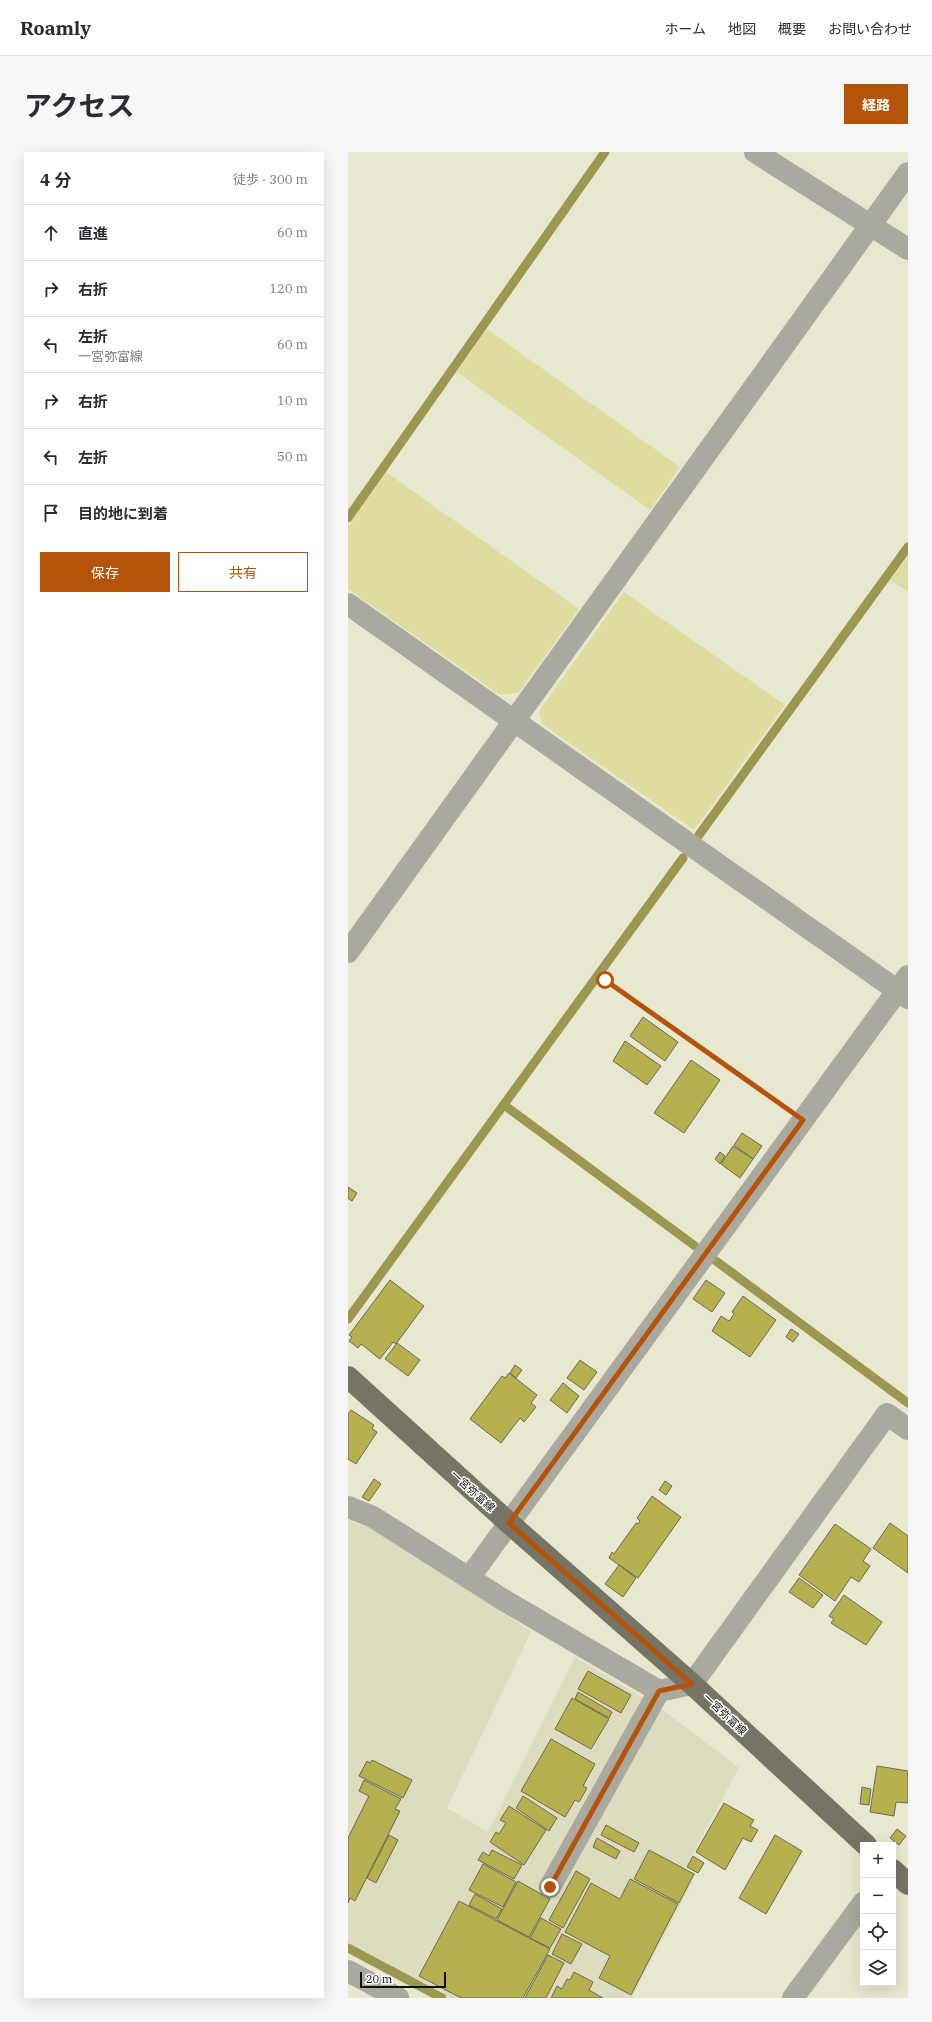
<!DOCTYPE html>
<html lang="ja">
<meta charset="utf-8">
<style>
body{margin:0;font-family:"IBM Plex Serif","Noto Sans JP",serif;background:#f7f7f7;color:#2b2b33}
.controls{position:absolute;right:12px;bottom:12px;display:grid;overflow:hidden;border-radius:0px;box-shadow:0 4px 16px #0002}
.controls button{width:36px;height:36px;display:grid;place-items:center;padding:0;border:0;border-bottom:1px solid #e1e1e2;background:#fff;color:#2b2b33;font:20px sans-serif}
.scale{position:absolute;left:12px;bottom:10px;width:86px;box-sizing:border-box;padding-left:4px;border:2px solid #0f0f08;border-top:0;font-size:11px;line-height:14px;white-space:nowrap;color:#0f0f08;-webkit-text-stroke:3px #fff;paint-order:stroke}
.stop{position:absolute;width:12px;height:12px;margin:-9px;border:3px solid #b45309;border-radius:50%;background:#fff}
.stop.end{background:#b45309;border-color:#fff;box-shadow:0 1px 4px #0008}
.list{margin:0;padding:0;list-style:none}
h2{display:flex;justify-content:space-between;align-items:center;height:52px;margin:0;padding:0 16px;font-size:17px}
h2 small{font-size:13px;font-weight:400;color:#7c7c81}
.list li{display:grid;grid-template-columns:26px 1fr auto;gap:12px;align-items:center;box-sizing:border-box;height:56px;padding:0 16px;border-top:1px solid #e1e1e2}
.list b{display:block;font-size:15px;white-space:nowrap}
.list p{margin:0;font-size:13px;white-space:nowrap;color:#7c7c81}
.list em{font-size:13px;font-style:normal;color:#7c7c81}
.actions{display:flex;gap:8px;padding:12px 16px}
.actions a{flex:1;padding:9px 0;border:1px solid #b45309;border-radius:0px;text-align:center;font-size:14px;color:#b45309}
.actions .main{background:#b45309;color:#fff}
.icon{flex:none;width:22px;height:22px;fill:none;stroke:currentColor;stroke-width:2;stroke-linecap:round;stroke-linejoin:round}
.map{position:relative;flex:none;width:560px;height:1846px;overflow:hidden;border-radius:0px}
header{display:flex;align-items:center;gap:24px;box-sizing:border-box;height:56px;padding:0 20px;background:#fff;border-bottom:1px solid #e1e1e2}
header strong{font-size:19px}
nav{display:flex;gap:22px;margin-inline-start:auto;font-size:14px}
.intro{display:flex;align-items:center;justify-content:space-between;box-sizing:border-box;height:96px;padding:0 24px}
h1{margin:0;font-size:28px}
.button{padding:10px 18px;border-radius:0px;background:#b45309;color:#fff;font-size:14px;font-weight:700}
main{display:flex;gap:24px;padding:0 24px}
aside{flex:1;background:#fff;border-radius:0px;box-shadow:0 4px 16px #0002}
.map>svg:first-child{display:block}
.built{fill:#dddcbe}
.green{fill:#dfdc9f}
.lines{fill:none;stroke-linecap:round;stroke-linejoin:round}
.stream{stroke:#9c9851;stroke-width:9}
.building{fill:#b7b04e;stroke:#6a6956}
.path{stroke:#949483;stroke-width:2.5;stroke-dasharray:4 2;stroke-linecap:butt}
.minor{stroke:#a9a99f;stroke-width:22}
.major{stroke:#767565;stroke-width:22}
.route{stroke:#b45309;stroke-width:5}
.labels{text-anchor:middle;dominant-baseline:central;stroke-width:3;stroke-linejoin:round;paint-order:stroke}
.street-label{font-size:11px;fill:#0f0f08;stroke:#fff}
</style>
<header>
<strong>Roamly</strong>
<nav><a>ホーム</a><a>地図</a><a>概要</a><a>お問い合わせ</a></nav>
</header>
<div class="intro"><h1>アクセス</h1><a class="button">経路</a></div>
<main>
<aside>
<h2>4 分<small>徒歩 · 300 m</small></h2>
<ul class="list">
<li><svg class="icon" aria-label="ahead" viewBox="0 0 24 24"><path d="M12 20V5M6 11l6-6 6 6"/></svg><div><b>直進</b></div><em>60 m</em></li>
<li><svg class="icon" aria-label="right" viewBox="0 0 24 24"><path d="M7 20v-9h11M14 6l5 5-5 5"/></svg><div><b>右折</b></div><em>120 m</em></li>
<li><svg class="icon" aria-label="left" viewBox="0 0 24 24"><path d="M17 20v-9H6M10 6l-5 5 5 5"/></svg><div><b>左折</b><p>一宮弥富線</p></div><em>60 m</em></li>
<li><svg class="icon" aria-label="right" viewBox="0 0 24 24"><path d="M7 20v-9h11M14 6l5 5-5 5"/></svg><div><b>右折</b></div><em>10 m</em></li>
<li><svg class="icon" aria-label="left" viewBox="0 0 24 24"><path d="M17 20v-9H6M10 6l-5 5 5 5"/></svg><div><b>左折</b></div><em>50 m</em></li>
<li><svg class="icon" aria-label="arrive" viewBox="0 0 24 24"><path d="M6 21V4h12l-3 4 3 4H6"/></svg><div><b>目的地に到着</b></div></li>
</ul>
<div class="actions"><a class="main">保存</a><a>共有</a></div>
</aside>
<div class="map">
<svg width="560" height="1846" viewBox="0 0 560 1846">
<rect width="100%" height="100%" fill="#e8e8d1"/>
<polygon class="built" points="0,1368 24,1377 72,1404 183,1480 99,1656 140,1680 227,1505 315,1558 391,1616 337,1716 348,1722 284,1846 102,1846 0,1792"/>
<g class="green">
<polygon points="139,177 332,315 302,358 109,220"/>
<polygon points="38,320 231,457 171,540 152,543 0,437 0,375"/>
<polygon points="560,405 560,440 543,428"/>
<polygon points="276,440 437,553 346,678 194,572 191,559"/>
</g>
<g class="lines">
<g class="stream">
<polyline points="0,366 257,0"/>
<polyline points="351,683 560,395"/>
<polyline points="156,953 347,1094"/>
<polyline points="368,1109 560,1251"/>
<polyline points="0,1167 335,706"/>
<polyline points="0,1796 94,1846"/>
</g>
</g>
<g class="building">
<polygon points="295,865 330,890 317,909 282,884"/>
<polygon points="277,889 313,914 299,933 265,909"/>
<polygon points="343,908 372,928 336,981 306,961"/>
<polygon points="394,981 414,994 405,1007 386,993"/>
<polygon points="385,994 405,1007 392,1026 373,1012"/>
<polygon points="372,1000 377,1004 372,1012 367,1007"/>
<polygon points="0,1035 9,1041 4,1049 0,1046"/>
<polygon points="42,1128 76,1154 48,1192 45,1190 32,1207 13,1192 10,1196 1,1189 4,1185 1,1183"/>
<polygon points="358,1128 377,1141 364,1160 345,1147"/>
<polygon points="395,1144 428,1168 402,1205 364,1179 373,1164 381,1169 386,1162 384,1160"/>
<polygon points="443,1177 451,1182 445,1190 438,1185"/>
<polygon points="49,1191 72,1208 60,1224 37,1207"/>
<polygon points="232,1208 249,1220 236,1238 219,1226"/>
<polygon points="167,1213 174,1218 168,1226 162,1221"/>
<polygon points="161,1221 189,1243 183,1251 188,1255 176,1270 172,1266 153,1291 122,1267 154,1224 157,1226"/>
<polygon points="215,1231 231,1244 219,1261 202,1248"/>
<polygon points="3,1258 26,1273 24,1277 29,1280 8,1312 0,1307 0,1262"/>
<polygon points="26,1327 33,1332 21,1349 14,1345"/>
<polygon points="317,1329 324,1334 318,1343 311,1338"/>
<polygon points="304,1344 333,1365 290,1426 261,1406 264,1400 266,1402 288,1371 290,1372 292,1369 289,1366"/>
<polygon points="542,1371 560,1384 560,1421 525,1396"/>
<polygon points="487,1372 523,1397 515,1409 522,1414 511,1430 503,1425 487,1449 451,1423"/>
<polygon points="271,1413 288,1426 275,1445 257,1432"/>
<polygon points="451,1426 475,1443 465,1456 441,1440"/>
<polygon points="496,1443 534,1470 518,1493 483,1471 486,1467 481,1464"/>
<polygon points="240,1519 283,1543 273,1561 230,1537"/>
<polygon points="230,1540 264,1560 261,1566 227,1547"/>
<polygon points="224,1546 261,1567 243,1597 207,1577"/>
<polygon points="203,1587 247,1612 235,1634 239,1636 231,1650 227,1648 217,1665 173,1639"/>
<polygon points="24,1608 64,1628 55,1646 11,1624 19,1609 22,1611"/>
<polygon points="529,1614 560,1619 560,1651 548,1650 546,1664 522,1660"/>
<polygon points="16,1628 53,1647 47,1657 52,1659 7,1749 2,1746 0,1751 0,1686 21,1644 11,1639"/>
<polygon points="514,1635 523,1637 521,1653 512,1652"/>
<polygon points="175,1644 209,1666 201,1679 168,1656"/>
<polygon points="376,1651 406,1668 402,1674 410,1678 403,1690 395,1686 377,1718 348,1700"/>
<polygon points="161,1654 198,1678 176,1713 142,1690 148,1680 151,1682 158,1671 152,1668"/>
<polygon points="258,1673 291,1691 286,1700 253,1683"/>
<polygon points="549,1677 558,1684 551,1693 542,1686"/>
<polygon points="41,1683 50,1688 28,1731 19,1726"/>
<polygon points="427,1683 454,1699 418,1762 391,1746"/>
<polygon points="249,1686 272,1699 268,1707 245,1695"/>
<polygon points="144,1698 174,1713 166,1727 130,1708 135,1700 141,1704"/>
<polygon points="301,1698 346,1722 331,1751 286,1727"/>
<polygon points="345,1704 356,1711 350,1721 339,1715"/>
<polygon points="135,1712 168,1730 155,1755 121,1738"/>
<polygon points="228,1719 242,1727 215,1776 201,1768"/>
<polygon points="282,1727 330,1752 283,1843 251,1826 262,1804 217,1780 243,1731 272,1747"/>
<polygon points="170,1729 202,1747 181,1785 149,1768"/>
<polygon points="127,1742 154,1757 148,1767 121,1753"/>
<polygon points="111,1749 202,1797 175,1846 113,1846 71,1824"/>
<polygon points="193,1766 213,1777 202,1796 182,1786"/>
<polygon points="214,1782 234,1792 223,1812 204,1802"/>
<polygon points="200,1803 216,1811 198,1846 177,1846"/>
<polygon points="226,1820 245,1830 241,1838 255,1846 203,1846 209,1834 214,1837 219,1827 222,1828"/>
</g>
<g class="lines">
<polyline class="path" points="257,828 435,953"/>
<g class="minor">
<polyline points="407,0 560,97"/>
<polyline points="0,452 560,846"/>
<polyline points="0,800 560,21"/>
<polyline points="0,1355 25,1365 154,1447 311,1539 344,1532 539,1262 560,1277"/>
<polyline points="121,1426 560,824"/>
<polyline points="202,1735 311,1539"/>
<polyline points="0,1819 50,1846"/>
<polyline points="445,1846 515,1751"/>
</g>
<g class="major">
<polyline points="0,1225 161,1371 344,1532 518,1693"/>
<polyline points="545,1718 560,1732"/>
</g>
</g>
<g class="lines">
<polyline class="route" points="202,1735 311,1539 344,1532 161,1371 455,968 257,828"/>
</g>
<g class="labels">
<g class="street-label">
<text transform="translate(125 1339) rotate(42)">一宮弥富線</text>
<text transform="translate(377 1562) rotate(43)">一宮弥富線</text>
</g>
</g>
</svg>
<div class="controls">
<button>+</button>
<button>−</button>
<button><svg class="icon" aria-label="locate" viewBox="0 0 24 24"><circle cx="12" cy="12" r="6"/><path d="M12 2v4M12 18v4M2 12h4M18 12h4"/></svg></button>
<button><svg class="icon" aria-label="layers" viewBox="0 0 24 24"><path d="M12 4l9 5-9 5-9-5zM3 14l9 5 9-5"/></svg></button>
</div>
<div class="scale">20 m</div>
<div class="stop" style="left:257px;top:828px"></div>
<div class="stop end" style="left:202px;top:1735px"></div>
</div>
</main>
